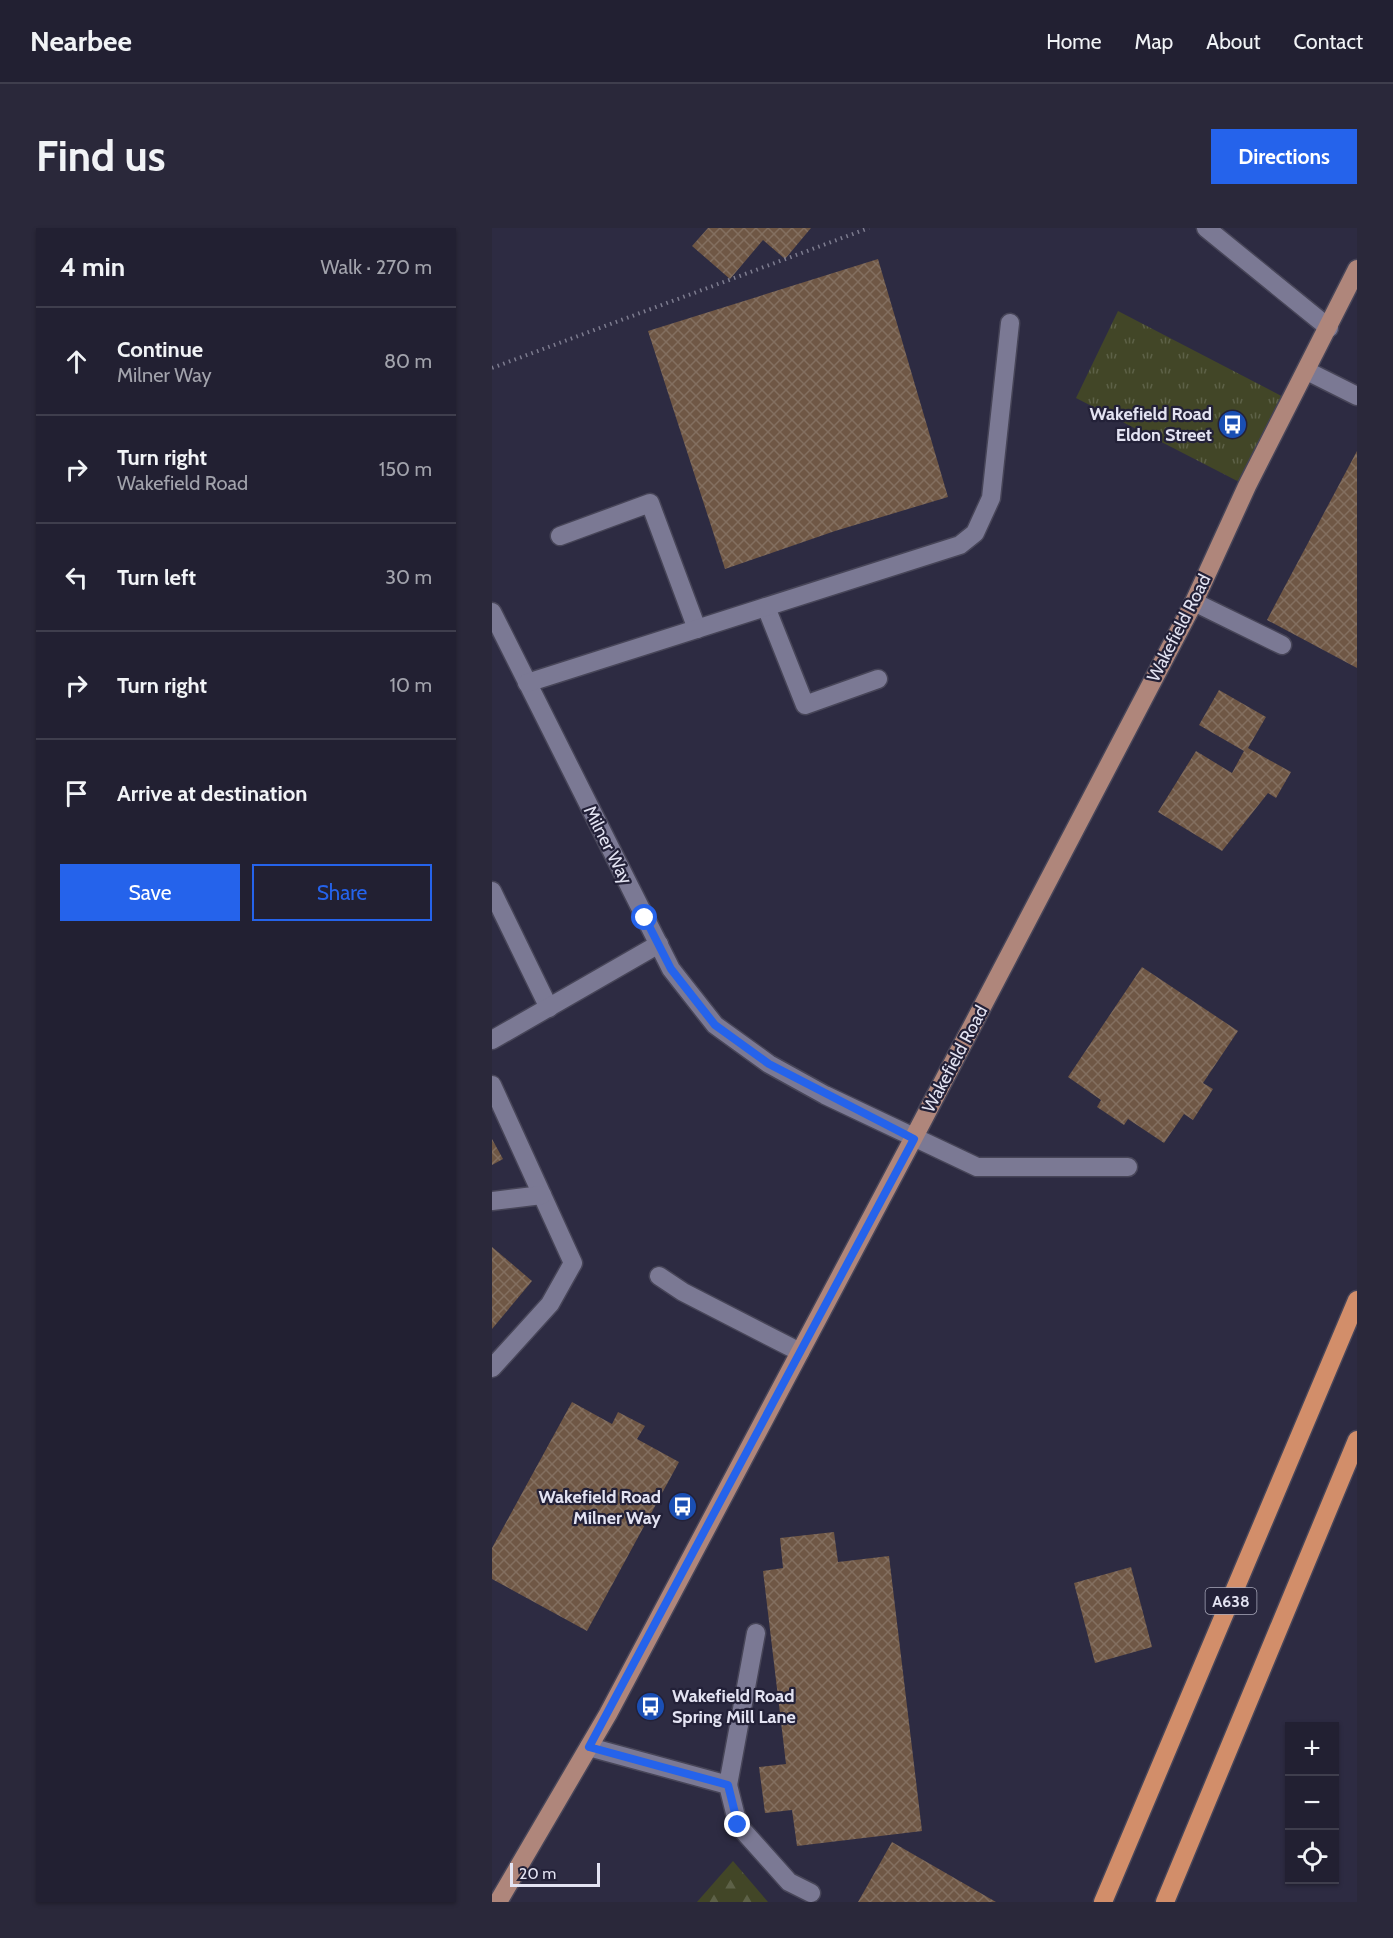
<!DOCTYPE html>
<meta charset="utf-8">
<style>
body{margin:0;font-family:Cabin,sans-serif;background:#2a283a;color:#f1f3f6}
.controls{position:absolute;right:18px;bottom:18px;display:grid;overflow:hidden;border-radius:0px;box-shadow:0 2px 4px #0004}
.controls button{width:54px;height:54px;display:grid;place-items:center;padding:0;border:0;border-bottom:2px solid #3f3e4d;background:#222032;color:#f1f3f6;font:30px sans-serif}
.scale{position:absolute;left:18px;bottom:15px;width:90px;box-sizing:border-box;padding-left:6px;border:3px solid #e3e3f2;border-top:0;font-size:16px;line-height:21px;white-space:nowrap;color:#e3e3f2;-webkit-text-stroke:4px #232138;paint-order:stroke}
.stop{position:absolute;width:18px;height:18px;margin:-14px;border:4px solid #2563eb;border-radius:50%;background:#fff}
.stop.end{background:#2563eb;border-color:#fff;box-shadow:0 2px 6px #0008}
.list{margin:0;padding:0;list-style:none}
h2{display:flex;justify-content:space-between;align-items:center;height:78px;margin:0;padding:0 24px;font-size:26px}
h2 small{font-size:20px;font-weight:400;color:#a2a3ac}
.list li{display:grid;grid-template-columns:39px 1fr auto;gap:18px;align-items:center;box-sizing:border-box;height:108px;padding:0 24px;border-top:2px solid #3f3e4d}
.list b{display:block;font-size:22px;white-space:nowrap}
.list p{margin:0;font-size:20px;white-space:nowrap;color:#a2a3ac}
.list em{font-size:20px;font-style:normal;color:#a2a3ac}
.actions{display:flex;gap:12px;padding:18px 24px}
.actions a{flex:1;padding:14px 0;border:2px solid #2563eb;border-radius:0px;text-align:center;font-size:21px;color:#2563eb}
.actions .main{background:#2563eb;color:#fff}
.icon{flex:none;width:33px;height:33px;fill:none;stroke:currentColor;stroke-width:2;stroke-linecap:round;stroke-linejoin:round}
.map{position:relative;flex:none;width:865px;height:1674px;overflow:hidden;border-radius:0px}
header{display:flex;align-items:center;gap:36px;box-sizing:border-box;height:84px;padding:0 30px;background:#222032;border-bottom:2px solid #3f3e4d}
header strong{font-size:28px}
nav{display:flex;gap:33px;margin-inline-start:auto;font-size:21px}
.intro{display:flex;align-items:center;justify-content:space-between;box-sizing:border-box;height:144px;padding:0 36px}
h1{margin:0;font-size:42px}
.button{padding:15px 27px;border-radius:0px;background:#2563eb;color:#fff;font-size:21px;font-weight:700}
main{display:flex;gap:36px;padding:0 36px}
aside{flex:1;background:#222032;border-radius:0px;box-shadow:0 2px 4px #0004}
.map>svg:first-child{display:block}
.forest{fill:url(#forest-firs)}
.park{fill:url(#park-tufts)}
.building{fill:url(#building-cross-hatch)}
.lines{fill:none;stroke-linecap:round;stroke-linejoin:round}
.minor-casing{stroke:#474558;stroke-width:21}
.major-casing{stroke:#474558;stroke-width:21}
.highway-casing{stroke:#474558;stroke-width:21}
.path{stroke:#7d7c8f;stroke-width:4;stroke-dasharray:1.5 4.5;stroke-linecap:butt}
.minor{stroke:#7b7994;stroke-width:18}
.major{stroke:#af867b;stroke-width:18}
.highway{stroke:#d28e6a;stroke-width:18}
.route{stroke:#2563eb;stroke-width:8}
.labels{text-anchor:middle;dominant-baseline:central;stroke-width:4.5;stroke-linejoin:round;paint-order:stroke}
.shield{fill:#232138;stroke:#a9a9ba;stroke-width:1.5}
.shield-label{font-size:16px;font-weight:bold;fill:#e3e3f2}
.poi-label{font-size:18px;font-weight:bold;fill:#e3e3f2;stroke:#232138;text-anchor:end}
.street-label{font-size:18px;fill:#e3e3f2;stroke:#232138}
</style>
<header>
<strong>Nearbee</strong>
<nav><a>Home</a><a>Map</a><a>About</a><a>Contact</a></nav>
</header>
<div class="intro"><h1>Find us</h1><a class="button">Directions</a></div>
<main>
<aside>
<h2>4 min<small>Walk · 270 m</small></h2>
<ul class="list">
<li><svg class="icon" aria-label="ahead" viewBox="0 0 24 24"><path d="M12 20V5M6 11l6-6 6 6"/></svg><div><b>Continue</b><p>Milner Way</p></div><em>80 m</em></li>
<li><svg class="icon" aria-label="right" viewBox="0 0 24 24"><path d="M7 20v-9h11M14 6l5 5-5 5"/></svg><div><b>Turn right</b><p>Wakefield Road</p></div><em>150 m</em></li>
<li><svg class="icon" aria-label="left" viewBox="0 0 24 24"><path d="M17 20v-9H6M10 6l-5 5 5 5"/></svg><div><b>Turn left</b></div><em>30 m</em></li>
<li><svg class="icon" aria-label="right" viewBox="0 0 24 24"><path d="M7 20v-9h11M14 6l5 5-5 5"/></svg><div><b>Turn right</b></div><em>10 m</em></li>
<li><svg class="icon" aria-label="arrive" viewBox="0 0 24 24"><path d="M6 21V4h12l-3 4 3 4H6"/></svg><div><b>Arrive at destination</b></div></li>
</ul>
<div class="actions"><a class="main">Save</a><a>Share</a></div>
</aside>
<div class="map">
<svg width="865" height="1674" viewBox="0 0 865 1674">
<defs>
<pattern id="forest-firs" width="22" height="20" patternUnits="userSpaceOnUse" patternTransform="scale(1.5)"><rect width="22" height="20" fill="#424627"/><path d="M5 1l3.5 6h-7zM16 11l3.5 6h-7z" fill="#5d6147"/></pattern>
<pattern id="park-tufts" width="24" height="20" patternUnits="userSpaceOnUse" patternTransform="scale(1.5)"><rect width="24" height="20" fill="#424627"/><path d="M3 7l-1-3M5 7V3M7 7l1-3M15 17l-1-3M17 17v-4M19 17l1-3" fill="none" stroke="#5d6147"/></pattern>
<pattern id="building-cross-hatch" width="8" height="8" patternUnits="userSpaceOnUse" patternTransform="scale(1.5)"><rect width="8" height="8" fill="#6f5745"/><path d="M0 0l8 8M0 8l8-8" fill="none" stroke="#836f60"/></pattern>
</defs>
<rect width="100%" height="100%" fill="#2d2b42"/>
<polygon class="forest" points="241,1633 276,1674 205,1674"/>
<polygon class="park" points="626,83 799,173 755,258 584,170"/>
<g class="building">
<polygon points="216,0 319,0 293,31 271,12 238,51 200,18"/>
<polygon points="386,31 456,269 343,303 233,341 156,103"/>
<polygon points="865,223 865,440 775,392"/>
<polygon points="727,462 774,489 756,520 799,544 784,570 776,565 730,623 666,584 704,523 740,545 752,523 707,497"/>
<polygon points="650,739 746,803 711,855 721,861 701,892 692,886 672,915 636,891 632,897 605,879 609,872 576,849"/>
<polygon points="0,911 11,931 0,937"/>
<polygon points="0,1019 40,1053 0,1101"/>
<polygon points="80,1174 120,1196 126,1184 153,1198 145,1211 187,1234 95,1403 0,1351 0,1320"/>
<polygon points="342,1304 346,1334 397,1328 430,1603 305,1618 300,1582 273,1585 267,1539 294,1536 271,1343 291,1340 288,1310"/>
<polygon points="639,1339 660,1419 603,1435 582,1355"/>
<polygon points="400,1614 504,1674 366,1674"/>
</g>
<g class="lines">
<defs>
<g id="minor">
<polyline points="714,0 837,100"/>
<polyline points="815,143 865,168"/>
<polyline points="68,308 158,275 205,401"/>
<polyline points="702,374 790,417"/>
<polyline points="274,379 313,477 386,451"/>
<polyline points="0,384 179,741 223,797 277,836 333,867 485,939 636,939"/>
<polyline points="35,455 468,317 483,305 499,270 518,95"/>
<polyline points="0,663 57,780"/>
<polyline points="0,812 167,716"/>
<polyline points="0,857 81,1035 58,1076 0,1140"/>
<polyline points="0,973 50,967"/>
<polyline points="167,1048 191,1064 308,1124"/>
<polyline points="97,1519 236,1557 246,1597 297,1654 319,1665"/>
<polyline points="236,1557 264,1405"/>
</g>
<polyline id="major" points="6,1674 116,1486 421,911 702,374 755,258 865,41"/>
<g id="highway">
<polyline points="611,1674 865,1072"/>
<polyline points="673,1674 865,1212"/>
</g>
</defs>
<use href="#minor" class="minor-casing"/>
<use href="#major" class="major-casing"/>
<use href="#highway" class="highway-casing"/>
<polyline class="path" points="0,140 377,0"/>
<use href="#minor" class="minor"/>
<use href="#major" class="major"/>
<use href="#highway" class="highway"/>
</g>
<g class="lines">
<polyline class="route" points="153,690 179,741 223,797 277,836 422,911 97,1519 236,1557 246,1597"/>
</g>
<defs>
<symbol id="bus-disc" viewBox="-11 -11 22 22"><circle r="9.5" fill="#1a4fb4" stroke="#232138"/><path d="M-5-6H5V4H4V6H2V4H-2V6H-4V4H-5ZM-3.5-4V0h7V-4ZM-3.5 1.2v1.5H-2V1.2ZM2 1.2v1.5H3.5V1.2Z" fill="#fff"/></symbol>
</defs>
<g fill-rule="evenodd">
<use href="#bus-disc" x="724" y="180" width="33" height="33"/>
<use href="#bus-disc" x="174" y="1262" width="33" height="33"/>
<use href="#bus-disc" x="142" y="1462" width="33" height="33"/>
</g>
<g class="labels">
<rect class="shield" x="713.5" y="1360" width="51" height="26" rx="4.5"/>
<g class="shield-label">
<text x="739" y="1373">A638</text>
</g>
<g class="poi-label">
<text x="720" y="186">Wakefield Road<tspan x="720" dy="21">Eldon Street</tspan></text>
<text x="169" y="1269">Wakefield Road<tspan x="169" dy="21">Milner Way</tspan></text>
<text x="180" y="1468" text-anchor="start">Wakefield Road<tspan x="180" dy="21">Spring Mill Lane</tspan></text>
</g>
<g class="street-label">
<text transform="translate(687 400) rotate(-63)">Wakefield Road</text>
<text transform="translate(116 617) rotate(63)">Milner Way</text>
<text transform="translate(463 831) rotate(-62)">Wakefield Road</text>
</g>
</g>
</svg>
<div class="controls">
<button>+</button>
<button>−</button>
<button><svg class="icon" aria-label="locate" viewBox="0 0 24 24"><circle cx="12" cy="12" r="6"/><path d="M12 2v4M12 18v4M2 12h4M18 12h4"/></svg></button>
</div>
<div class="scale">20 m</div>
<div class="stop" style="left:153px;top:690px"></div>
<div class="stop end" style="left:246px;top:1597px"></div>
</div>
</main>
